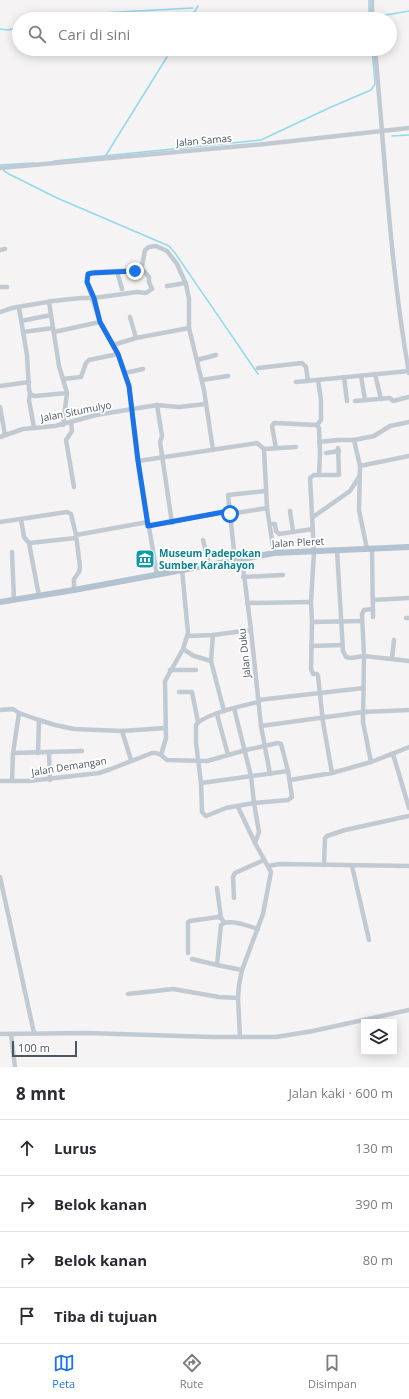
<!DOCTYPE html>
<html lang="id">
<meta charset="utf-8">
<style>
body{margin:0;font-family:"Open Sans",sans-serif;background:#f2f2f3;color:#2b2b33}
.controls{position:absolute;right:12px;bottom:12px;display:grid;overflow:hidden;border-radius:0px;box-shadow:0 2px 10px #0003}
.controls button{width:36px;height:36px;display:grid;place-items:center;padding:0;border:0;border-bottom:1px solid #e1e1e2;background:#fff;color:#2b2b33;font:20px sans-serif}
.scale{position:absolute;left:12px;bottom:10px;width:65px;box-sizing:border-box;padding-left:4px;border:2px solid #4a5661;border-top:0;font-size:11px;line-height:14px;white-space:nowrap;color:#4a5661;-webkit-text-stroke:3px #fff;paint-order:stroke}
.stop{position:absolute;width:12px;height:12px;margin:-9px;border:3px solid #1a73e8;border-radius:50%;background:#fff}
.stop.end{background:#1a73e8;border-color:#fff;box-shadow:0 1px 4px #0008}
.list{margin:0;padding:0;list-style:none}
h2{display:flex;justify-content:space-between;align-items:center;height:52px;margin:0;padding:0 16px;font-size:17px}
h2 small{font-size:13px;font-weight:400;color:#7c7c81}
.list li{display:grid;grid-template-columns:26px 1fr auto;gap:12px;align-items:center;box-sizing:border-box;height:56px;padding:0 16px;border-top:1px solid #e1e1e2}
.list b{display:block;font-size:15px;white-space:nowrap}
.list em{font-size:13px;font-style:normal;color:#7c7c81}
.icon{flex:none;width:22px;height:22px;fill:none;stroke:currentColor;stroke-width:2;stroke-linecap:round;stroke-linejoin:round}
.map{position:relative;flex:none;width:409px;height:1067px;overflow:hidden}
.search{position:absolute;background:#fff;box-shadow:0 2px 10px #0003;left:12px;right:12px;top:12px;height:44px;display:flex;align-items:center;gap:10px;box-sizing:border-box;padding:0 14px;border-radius:22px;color:#7c7c81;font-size:15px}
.sheet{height:276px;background:#fff}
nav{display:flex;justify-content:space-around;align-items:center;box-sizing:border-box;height:56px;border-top:1px solid #e1e1e2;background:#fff;font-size:11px;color:#7c7c81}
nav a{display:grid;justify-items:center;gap:2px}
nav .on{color:#1a73e8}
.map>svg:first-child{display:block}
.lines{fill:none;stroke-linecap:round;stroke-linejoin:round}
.stream{stroke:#90daee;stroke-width:1.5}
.minor{stroke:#c1cad2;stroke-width:4.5}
.major{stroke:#b3c2d1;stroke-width:6}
.route{stroke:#1a73e8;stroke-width:5}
.labels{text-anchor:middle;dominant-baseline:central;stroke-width:3.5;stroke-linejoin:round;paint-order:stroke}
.street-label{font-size:10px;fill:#4a5661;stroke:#fff}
.culture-label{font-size:10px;font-weight:bold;fill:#0d838f;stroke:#fff;text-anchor:start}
</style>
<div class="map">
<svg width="409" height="1067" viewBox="0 0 409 1067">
<rect width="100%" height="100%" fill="#f5f3f3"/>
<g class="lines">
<g class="stream">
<polyline points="369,0 369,19"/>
<polyline points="369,18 409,11"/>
<polyline points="80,19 101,13 193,8"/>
<polyline points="190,19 198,6"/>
<polyline points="0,29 8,30 19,27"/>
<polyline points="392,136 409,135"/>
<polyline points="106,155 167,57"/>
<polyline points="54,161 261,140 329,108 371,90 375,84 372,49"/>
<polyline points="0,165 34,163"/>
<polyline points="3,168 4,171 9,174 57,198 169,246 175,253 258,374"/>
</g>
<g class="minor">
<polyline points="372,0 372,19"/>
<path d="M375,49C385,157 390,266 409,373"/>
<polyline points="0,168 265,144 409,128"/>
<polyline points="0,250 5,249"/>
<polyline points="117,271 122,289"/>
<polyline points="167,286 186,283"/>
<polyline points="0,287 7,287"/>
<polyline points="49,302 59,366 67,393 63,425"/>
<polyline points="19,308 27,355 29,390 31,395 35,396 67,393"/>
<polyline points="0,312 12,308 53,301 81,298 94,298 137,292 146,293 152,289 149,282 149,277 142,269"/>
<polyline points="130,317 136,338"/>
<polyline points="21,321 51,315"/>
<polyline points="23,332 53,328"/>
<polyline points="54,332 100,322"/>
<polyline points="113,345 136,338 189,328"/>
<polyline points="197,360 216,355"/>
<polyline points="258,368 302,363 306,367 308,381"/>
<polyline points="125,373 143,369"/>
<polyline points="375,374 381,399"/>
<polyline points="361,376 365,400"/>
<polyline points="344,377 347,401"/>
<polyline points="63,379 81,377 86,363 89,360 118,354"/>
<polyline points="202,380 228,376"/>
<polyline points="296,382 409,371"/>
<polyline points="0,386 29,382"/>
<polyline points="30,393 29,400 34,428"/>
<polyline points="355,401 390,398 393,401 409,397"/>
<polyline points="157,405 162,436 160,442 172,523"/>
<polyline points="0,407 5,435"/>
<polyline points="71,422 72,431 66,440 74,487"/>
<polyline points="317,425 321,420 321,400 318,380"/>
<polyline points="0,437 23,429 55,426 96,415 157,405 179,407 206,404"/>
<polyline points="354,440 360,466 409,456"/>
<polyline points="319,442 338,440 354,440 374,436 390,426 409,422"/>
<polyline points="276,448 272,426 274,423 317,425 319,428 320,453 319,475"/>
<polyline points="338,448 339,475 314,475 310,478 314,552 311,602 312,622 362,621"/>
<polyline points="264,449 267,508 274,553"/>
<polyline points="326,453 339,451"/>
<polyline points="138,461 257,443 264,449 296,447"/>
<polyline points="360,466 359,510 367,549"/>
<polyline points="290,511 293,531"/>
<polyline points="230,514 267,508"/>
<polyline points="313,517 350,491 359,477"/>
<polyline points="21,519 24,537 29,543 39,596"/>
<polyline points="0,522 67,512 71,514 76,535 80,567 79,572 74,579 74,590"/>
<polyline points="270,524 275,524 276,531 279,534 313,529"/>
<polyline points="148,526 229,511"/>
<polyline points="76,535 148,522"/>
<polyline points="203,540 209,564"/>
<polyline points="29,543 76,538"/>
<polyline points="372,549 373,617"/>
<polyline points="337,550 343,651 346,657 351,658 364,656 409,661"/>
<polyline points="12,552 14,600"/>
<polyline points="242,559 251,630 261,726 270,774"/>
<polyline points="235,560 228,495 266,491"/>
<polyline points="157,575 138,461 129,386 118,354 100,322 87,282 88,275 95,272 140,270 142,266 145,250 149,247 156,246 167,251 177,264 186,284 189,299 189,328 204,390 213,450"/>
<polyline points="243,577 283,575"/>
<polyline points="373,600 409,598"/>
<polyline points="247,603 311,602"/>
<polyline points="406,618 409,618"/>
<polyline points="213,635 211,661 224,711"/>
<polyline points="188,636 213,635 251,630"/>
<polyline points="311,646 342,645"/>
<polyline points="183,649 194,656 211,661"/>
<polyline points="392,658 394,640"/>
<polyline points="170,670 196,670"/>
<polyline points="179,692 192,692 198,722"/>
<polyline points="258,700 364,688"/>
<path d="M234,708L251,776L254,803L226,808L206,816L202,812L201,783L196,743V725C203,714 245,705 258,702"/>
<polyline points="0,710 13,709 19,713 39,720 55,725 74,729 122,731 165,728"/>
<polyline points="217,714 228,755"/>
<polyline points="261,726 363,712 409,710"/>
<polyline points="122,731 131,760"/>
<polyline points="49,752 50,780"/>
<polyline points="13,753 82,751"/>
<polyline points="38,753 39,720"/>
<polyline points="393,754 409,808"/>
<polyline points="161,755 167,760 207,761 246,750 278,743 281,744 288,771 292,797 288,800 254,803 259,832 255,843"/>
<polyline points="371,762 363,722 364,656 362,614 364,610 373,609"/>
<polyline points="332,773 371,762 409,747"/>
<polyline points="290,780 332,773 323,722 318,676 317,674 313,674 311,669 312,622"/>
<polyline points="0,781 29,781 99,773 111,769 152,753 156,753 161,755 166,738 165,681 183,649 188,633 182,570"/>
<polyline points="12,781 13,753 19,713"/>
<polyline points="201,783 288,771"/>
<polyline points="238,807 255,843 271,872 263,914 242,970 239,985 238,998 240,1037"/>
<polyline points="324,865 325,838 327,836 345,830 409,816"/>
<polyline points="268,866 280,864 409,866"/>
<polyline points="352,866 369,940"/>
<polyline points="0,877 34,1033"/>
<polyline points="217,888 221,918"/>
<polyline points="234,898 233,877 235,873 264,860"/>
<polyline points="188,953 188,922 190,921 218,917 221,918 224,922"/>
<polyline points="192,959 217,965"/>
<path d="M242,970L217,965L221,925C228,918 249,926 258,929"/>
<polyline points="128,994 173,989 219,997 238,998"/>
<polyline points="0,1034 87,1033 212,1037 276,1037 313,1031 409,1010"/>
<polyline points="11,1034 15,1067"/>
</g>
<polyline class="major" points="0,602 74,590 274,553 409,547"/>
</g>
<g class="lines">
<polyline class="route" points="135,271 92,273 88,274 87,282 94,298 100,322 118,354 129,386 138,461 148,526 229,511 230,514"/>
</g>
<defs>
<symbol id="museum-square" viewBox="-11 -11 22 22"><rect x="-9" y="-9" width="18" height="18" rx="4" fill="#0f9aa8" stroke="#fff"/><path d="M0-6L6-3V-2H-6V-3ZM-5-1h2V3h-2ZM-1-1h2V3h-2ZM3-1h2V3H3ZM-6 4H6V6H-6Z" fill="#fff"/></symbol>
</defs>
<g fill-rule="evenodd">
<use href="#museum-square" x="134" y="548" width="22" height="22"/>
</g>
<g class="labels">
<g class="street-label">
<text transform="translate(204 140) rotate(-5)">Jalan Samas</text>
<text transform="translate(76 411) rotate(-11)">Jalan Situmulyo</text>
<text transform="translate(298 542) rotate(-3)">Jalan Pleret</text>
<text transform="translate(244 653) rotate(-96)">Jalan Duku</text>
<text transform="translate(69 766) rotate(-9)">Jalan Demangan</text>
</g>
<g class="culture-label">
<text x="159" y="553">Museum Padepokan<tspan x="159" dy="12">Sumber Karahayon</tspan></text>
</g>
</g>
</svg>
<div class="controls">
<button><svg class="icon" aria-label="layers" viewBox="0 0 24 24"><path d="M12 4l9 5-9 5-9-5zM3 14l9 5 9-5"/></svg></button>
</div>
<div class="scale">100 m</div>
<div class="stop" style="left:230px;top:514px"></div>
<div class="stop end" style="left:135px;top:271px"></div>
<div class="search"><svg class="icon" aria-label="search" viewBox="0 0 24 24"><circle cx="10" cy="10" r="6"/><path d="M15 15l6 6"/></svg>Cari di sini</div>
</div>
<section class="sheet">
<h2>8 mnt<small>Jalan kaki · 600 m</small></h2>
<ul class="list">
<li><svg class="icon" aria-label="ahead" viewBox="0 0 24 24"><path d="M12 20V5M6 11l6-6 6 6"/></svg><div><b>Lurus</b></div><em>130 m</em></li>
<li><svg class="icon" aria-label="right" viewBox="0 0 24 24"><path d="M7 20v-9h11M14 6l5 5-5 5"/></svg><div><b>Belok kanan</b></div><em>390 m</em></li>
<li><svg class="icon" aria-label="right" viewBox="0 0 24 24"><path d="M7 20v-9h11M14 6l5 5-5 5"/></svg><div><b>Belok kanan</b></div><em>80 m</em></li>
<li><svg class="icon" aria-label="arrive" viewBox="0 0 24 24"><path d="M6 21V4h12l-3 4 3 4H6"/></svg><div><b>Tiba di tujuan</b></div></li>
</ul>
</section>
<nav>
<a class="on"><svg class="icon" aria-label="map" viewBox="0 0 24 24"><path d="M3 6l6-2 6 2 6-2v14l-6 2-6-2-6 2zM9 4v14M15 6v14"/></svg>Peta</a>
<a><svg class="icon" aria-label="directions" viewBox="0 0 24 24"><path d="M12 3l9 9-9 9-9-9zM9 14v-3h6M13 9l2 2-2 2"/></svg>Rute</a>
<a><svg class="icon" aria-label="saved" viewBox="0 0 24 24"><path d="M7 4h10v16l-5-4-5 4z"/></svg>Disimpan</a>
</nav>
